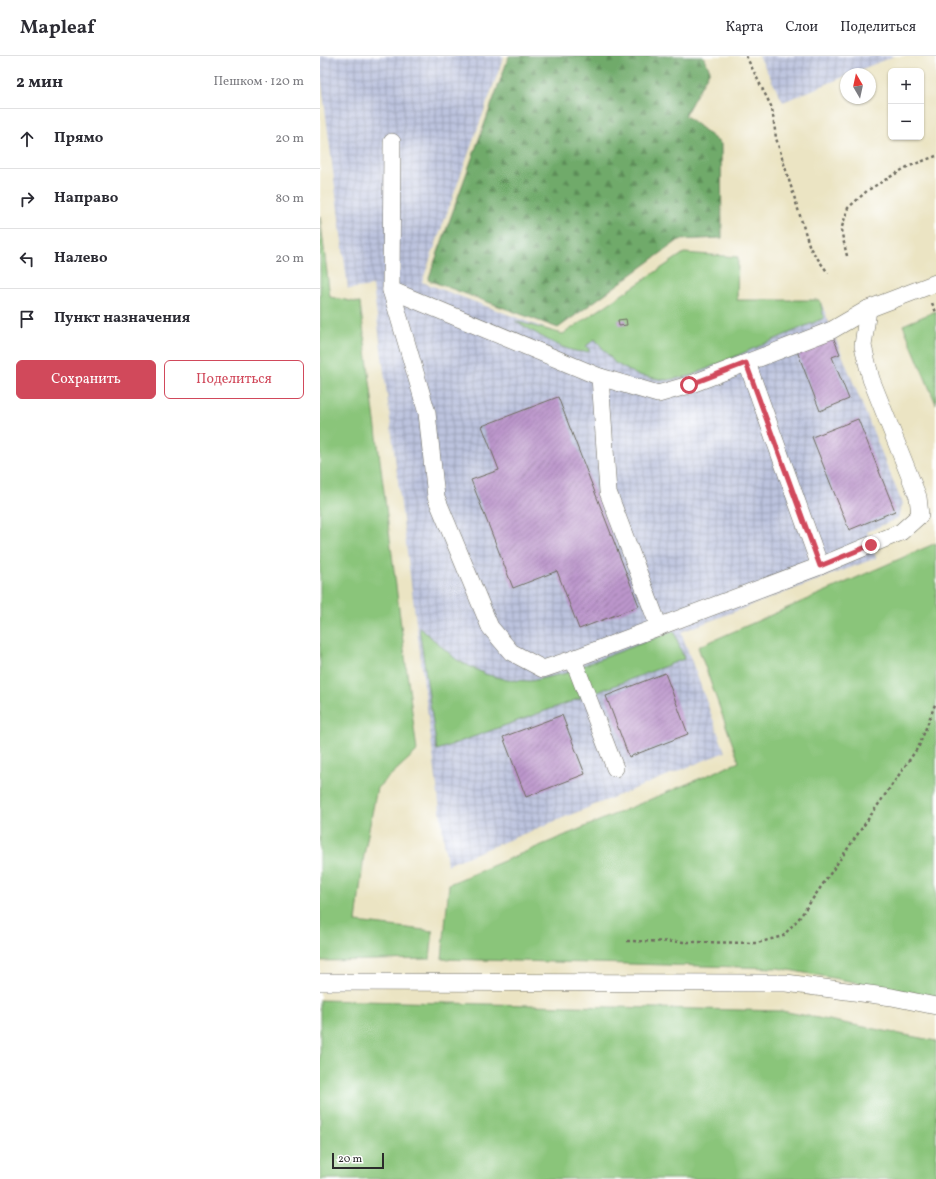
<!DOCTYPE html>
<html lang="ru">
<meta charset="utf-8">
<style>
body{margin:0;font-family:Vollkorn,serif;background:#f2f2f3;color:#2b2b33}
.controls{position:absolute;right:12px;top:12px;display:grid;overflow:hidden;border-radius:6px;box-shadow:0 1px 3px #0004}
.controls button{width:36px;height:36px;display:grid;place-items:center;padding:0;border:0;border-bottom:1px solid #e1e1e2;background:#fff;color:#2b2b33;font:20px sans-serif}
.compass{position:absolute;left:520px;top:12px;width:36px;height:36px;border-radius:50%;background:#fff;box-shadow:0 1px 3px #0004;rotate:351deg}
.scale{position:absolute;left:12px;bottom:10px;width:52px;box-sizing:border-box;padding-left:4px;border:2px solid #2b2b2b;border-top:0;font-size:11px;line-height:14px;white-space:nowrap;color:#2b2b2b;-webkit-text-stroke:3px #fff;paint-order:stroke}
.stop{position:absolute;width:12px;height:12px;margin:-9px;border:3px solid #d1495b;border-radius:50%;background:#fff}
.stop.end{background:#d1495b;border-color:#fff;box-shadow:0 1px 4px #0008}
.list{margin:0;padding:0;list-style:none}
h2{display:flex;justify-content:space-between;align-items:center;height:52px;margin:0;padding:0 16px;font-size:17px}
h2 small{font-size:13px;font-weight:400;color:#7c7c81}
.list li{display:grid;grid-template-columns:26px 1fr auto;gap:12px;align-items:center;box-sizing:border-box;height:60px;padding:0 16px;border-top:1px solid #e1e1e2}
.list b{display:block;font-size:15px;white-space:nowrap}
.list em{font-size:13px;font-style:normal;color:#7c7c81}
.actions{display:flex;gap:8px;padding:12px 16px}
.actions a{flex:1;padding:9px 0;border:1px solid #d1495b;border-radius:6px;text-align:center;font-size:14px;color:#d1495b}
.actions .main{background:#d1495b;color:#fff}
.icon{flex:none;width:22px;height:22px;fill:none;stroke:currentColor;stroke-width:2;stroke-linecap:round;stroke-linejoin:round}
.map{position:relative;flex:none;width:616px;height:1123px;overflow:hidden}
header{display:flex;align-items:center;gap:24px;box-sizing:border-box;height:56px;padding:0 20px;background:#fff;border-bottom:1px solid #e1e1e2}
header strong{font-size:19px}
nav{display:flex;gap:22px;margin-inline-start:auto;font-size:14px}
main{display:flex}
aside{flex:1;background:#fff}
.map>svg:first-child{display:block}
.industrial{fill:url(#industrial-grid)}
.grass{fill:#8ac57a;stroke:#5a7852}
.forest{fill:url(#forest-firs);stroke:#4d6a4a}
.building{fill:url(#building-hatch)}
.lines{fill:none;stroke-linecap:round;stroke-linejoin:round}
.minor-casing{stroke:#6e6c60;stroke-width:18}
.path{stroke:#6e6c60;stroke-width:2.5;stroke-dasharray:3 3;stroke-linecap:butt}
.minor{stroke:#fff;stroke-width:17}
.route{stroke:#d1495b;stroke-width:5}
</style>
<header>
<strong>Mapleaf</strong>
<nav><a>Карта</a><a>Слои</a><a>Поделиться</a></nav>
</header>
<main>
<aside>
<h2>2 мин<small>Пешком · 120 m</small></h2>
<ul class="list">
<li><svg class="icon" aria-label="ahead" viewBox="0 0 24 24"><path d="M12 20V5M6 11l6-6 6 6"/></svg><div><b>Прямо</b></div><em>20 m</em></li>
<li><svg class="icon" aria-label="right" viewBox="0 0 24 24"><path d="M7 20v-9h11M14 6l5 5-5 5"/></svg><div><b>Направо</b></div><em>80 m</em></li>
<li><svg class="icon" aria-label="left" viewBox="0 0 24 24"><path d="M17 20v-9H6M10 6l-5 5 5 5"/></svg><div><b>Налево</b></div><em>20 m</em></li>
<li><svg class="icon" aria-label="arrive" viewBox="0 0 24 24"><path d="M6 21V4h12l-3 4 3 4H6"/></svg><div><b>Пункт назначения</b></div></li>
</ul>
<div class="actions"><a class="main">Сохранить</a><a>Поделиться</a></div>
</aside>
<div class="map">
<svg width="616" height="1123" viewBox="0 0 616 1123">
<defs>
<pattern id="industrial-grid" width="8" height="8" patternUnits="userSpaceOnUse"><rect width="8" height="8" fill="#bcc3de"/><path d="M0 4h8M4 0v8" fill="none" stroke="#999fb4"/></pattern>
<pattern id="forest-firs" width="22" height="20" patternUnits="userSpaceOnUse"><rect width="22" height="20" fill="#6faa6a"/><path d="M5 1l3.5 6h-7zM16 11l3.5 6h-7z" fill="#5b8b57"/></pattern>
<pattern id="building-hatch" width="6" height="6" patternUnits="userSpaceOnUse"><rect width="6" height="6" fill="#bb95cb"/><path d="M-1 1l2-2M0 6l6-6M5 7l2-2" fill="none" stroke="#987aa5"/></pattern>
</defs>
<rect width="100%" height="100%" fill="#fff"/>
<filter id="ink" filterUnits="userSpaceOnUse"><feTurbulence type="fractalNoise" baseFrequency=".025" numOctaves="2"/><feDisplacementMap in="SourceGraphic" scale="8" xChannelSelector="R" yChannelSelector="G"/><feConvolveMatrix kernelMatrix="1 2 1 2 8 2 1 2 1" color-interpolation-filters="sRGB"/></filter>
<filter id="wash" filterUnits="userSpaceOnUse"><feTurbulence type="fractalNoise" baseFrequency=".012" numOctaves="4" result="noise"/><feDisplacementMap in="SourceGraphic" scale="16" xChannelSelector="R" yChannelSelector="G"/><feGaussianBlur stdDeviation="0.9" result="paint"/><feColorMatrix in="noise" values="0 0 0 0 0 0 0 0 0 0 0 0 0 0 0 0 0 1.4 0 .05"/><feComposite in="paint" operator="in"/></filter>
<g filter="url(#wash)">
<rect width="100%" height="100%" fill="#ebe4c3"/>
<g class="industrial">
<polygon points="0,0 184,0 102,226 243,279 364,197 418,201 417,244 500,244 582,447 578,462 547,476 556,502 361,576 405,696 127,809 53,230 28,233 0,13"/>
<polygon points="439,0 574,0 530,18 526,18 526,20 463,46"/>
</g>
<g class="grass">
<polygon points="0,160 10,241 40,247 97,695 57,732 44,799 36,866 113,875 110,903 0,905"/>
<path d="M364,197L418,201L417,244H500L504,262L370,320L346,324L317,319L295,307L275,283L266,290L270,295C249,301 214,275 195,265L243,278Z"/>
<polygon points="616,255 616,348 583,269"/>
<polygon points="616,487 616,941 458,912 122,903 129,828 419,706 378,591"/>
<polygon points="99,571 137,604 165,618 187,624 211,625 251,616 261,642 117,694"/>
<polygon points="354,575 364,603 272,638 262,610"/>
<polygon points="0,944 462,955 616,985 616,1123 0,1123"/>
</g>
<polygon class="forest" points="189,0 383,0 390,14 365,59 401,88 402,182 359,184 238,272 108,224"/>
<g id="blocks">
<g class="building">
<polygon points="306,263 307,269 299,270 298,264"/>
<polygon points="513,281 520,298 512,301 529,343 500,355 477,295"/>
<polygon points="238,341 319,550 259,573 237,515 193,532 151,424 179,414 162,370"/>
<polygon points="538,363 575,455 529,474 492,381"/>
<polygon points="345,617 368,678 309,701 286,640"/>
<polygon points="242,659 265,718 206,741 183,681"/>
</g>
</g>
</g>
<g filter="url(#ink)">
<use href="#blocks" fill-opacity="0" stroke="#6e6c60" stroke-width="1"/>
<g class="lines">
<defs>
<g id="minor">
<polyline points="72,86 71,234 280,321 338,338 369,329 512,274 548,253 616,227"/>
<polyline points="71,234 107,357 116,441 170,571 191,596 223,613 253,603 500,510 427,307"/>
<polyline points="280,321 288,436 339,571"/>
<polyline points="500,510 581,476 600,459 598,441 551,323 543,290 548,253"/>
<polyline points="253,603 295,712"/>
<polyline points="0,926 466,927 572,941 616,950"/>
</g>
</defs>
<use href="#minor" class="minor-casing"/>
<g class="path">
<polyline points="426,0 452,52 456,82 490,192 508,217"/>
<polyline points="527,200 521,174 528,152 548,134 587,111 616,100"/>
<polyline points="612,247 616,256"/>
<polyline points="307,885 437,887 463,880 480,861 599,690 616,646"/>
</g>
<use href="#minor" class="minor"/>
</g>
</g>
<g class="lines" filter="url(#ink)">
<polyline class="route" points="369,329 426,307 500,510 551,489"/>
</g>
</svg>
<div class="controls">
<button>+</button>
<button>−</button>
</div>
<svg class="compass" viewBox="-18 -18 36 36"><path d="M0-13l5 13h-10z" fill="#e53935"/><path d="M0 13l5-13h-10z" fill="#7c7c81"/></svg>
<div class="scale">20 m</div>
<div class="stop" style="left:369px;top:329px"></div>
<div class="stop end" style="left:551px;top:489px"></div>
</div>
</main>
